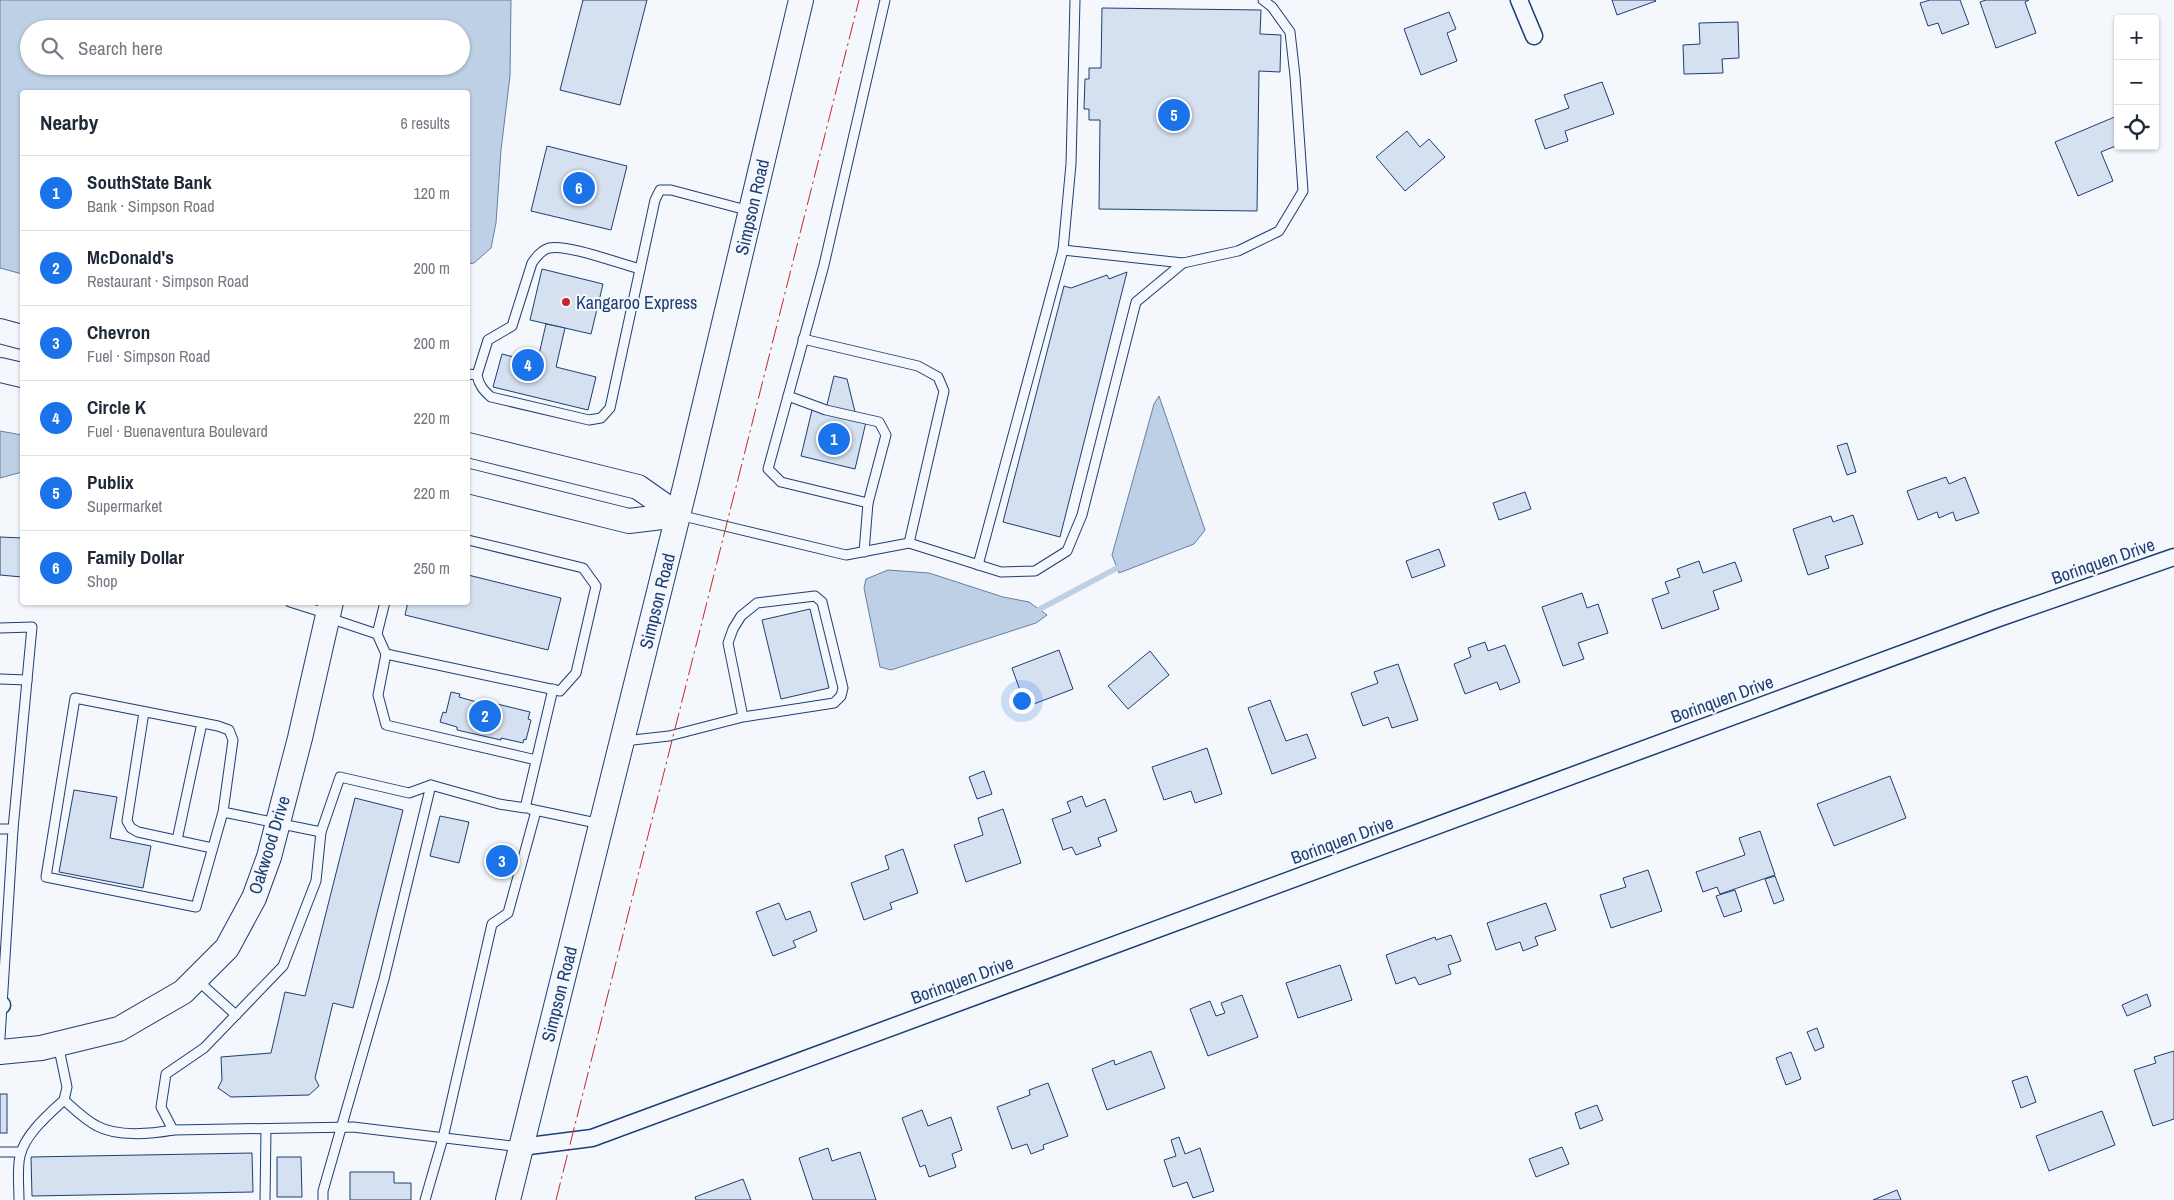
<!DOCTYPE html>
<meta charset="utf-8">
<style>
body{margin:0;font-family:"Archivo Narrow",sans-serif;background:#f2f2f3;color:#1f2937}
.controls{position:absolute;right:15px;top:15px;display:grid;overflow:hidden;border-radius:5px;box-shadow:0 1px 4px #0004}
.controls button{width:45px;height:45px;display:grid;place-items:center;padding:0;border:0;border-bottom:1px solid #e0e1e3;background:#fff;color:#1f2937;font:25px sans-serif}
.you{position:absolute;left:1021px;top:700px;width:18px;height:18px;margin:-12px;border:4px solid #fff;border-radius:50%;background:#1a73e8;box-shadow:0 0 0 8px #1a73e833}
.badge{display:grid;place-items:center;width:32px;height:32px;border-radius:50%;background:#1a73e8;color:#fff;font-size:16px;font-weight:700}
.pin{position:absolute;translate:-50% -50%;border:2px solid #fff;box-shadow:0 1px 5px #0006}
.list{margin:0;padding:0;list-style:none}
h2{display:flex;justify-content:space-between;align-items:center;height:65px;margin:0;padding:0 20px;font-size:21px}
h2 small{font-size:16px;font-weight:400;color:#747a83}
.list li{display:grid;grid-template-columns:32px 1fr auto;gap:15px;align-items:center;box-sizing:border-box;height:75px;padding:0 20px;border-top:1px solid #e0e1e3}
.list b{display:block;font-size:19px;white-space:nowrap}
.list p{margin:0;font-size:16px;white-space:nowrap;color:#747a83}
.list em{font-size:16px;font-style:normal;color:#747a83}
.icon{flex:none;width:28px;height:28px;fill:none;stroke:currentColor;stroke-width:2;stroke-linecap:round;stroke-linejoin:round}
.map{position:relative;flex:none;width:2174px;height:1200px;overflow:hidden}
.search{position:absolute;background:#fff;box-shadow:0 1px 4px #0004;left:20px;top:20px;width:450px;height:55px;display:flex;align-items:center;gap:12px;box-sizing:border-box;padding:0 18px;border-radius:28px;color:#747a83;font-size:19px}
.panel{position:absolute;background:#fff;box-shadow:0 1px 4px #0004;left:20px;top:90px;width:450px;height:515px;border-radius:5px}
.map>svg:first-child{display:block}
.water{fill:#bed0e5;stroke:#687fa3;fill-rule:evenodd}
.lines{fill:none;stroke-linecap:round;stroke-linejoin:round}
.stream{stroke:#bed0e5;stroke-width:5.5}
.building{fill:#d5e0f0;stroke:#1d3f73}
.lane-casing{stroke:#1d3f73;stroke-width:11}
.street-casing{stroke:#1d3f73;stroke-width:19}
.secondary-casing{stroke:#1d3f73;stroke-width:26}
.lane{stroke:#f4f7fb;stroke-width:9}
.street{stroke:#f4f7fb;stroke-width:16}
.secondary{stroke:#f4f7fb;stroke-width:24}
.power{stroke:#c62828;stroke-width:1;stroke-dasharray:18 4 2.5 4;stroke-linecap:butt}
.poi-dot{fill:#c62828;stroke:#f4f7fb;stroke-width:2}
.labels{text-anchor:middle;dominant-baseline:central;stroke-width:4;stroke-linejoin:round;paint-order:stroke}
.street-label{font-size:18px;fill:#1d3f73;stroke:#f4f7fb}
.poi-label{font-size:18px;fill:#1d3f73;stroke:#f4f7fb;text-anchor:start}
</style>
<div class="map">
<svg width="2174" height="1200" viewBox="0 0 2174 1200">
<rect width="100%" height="100%" fill="#f4f7fb"/>
<g class="water">
<path d="M0,0H511L510,76L501,150L496,223L491,248L474,263L468,264V92H22V274L0,268ZM29,29H461V66H29Z"/>
<polygon points="1159,396 1205,530 1194,544 1119,573 1112,555 1154,404"/>
<polygon points="0,431 22,435 22,472 0,478"/>
<polygon points="888,570 929,573 1003,597 1029,602 1047,615 1036,623 891,670 880,667 864,588 866,579"/>
</g>
<g class="lines">
<polyline class="stream" points="1040,609 1117,568"/>
</g>
<g class="building">
<polygon points="583,0 647,0 620,105 560,90"/>
<polygon points="1612,0 1655,0 1656,1 1617,15"/>
<polygon points="1930,0 1960,0 1969,24 1942,34 1938,23 1928,26 1920,3"/>
<polygon points="1986,0 2029,0 2025,2 2036,33 1996,48 1980,2"/>
<polygon points="1102,8 1261,10 1260,34 1281,35 1280,72 1259,71 1257,211 1099,209 1100,120 1089,120 1089,109 1084,109 1085,79 1089,79 1089,68 1101,68"/>
<polygon points="1449,12 1456,29 1447,33 1457,61 1421,75 1404,29"/>
<polygon points="1738,22 1739,58 1722,59 1723,73 1684,74 1683,45 1700,44 1699,23"/>
<polygon points="1602,82 1614,114 1565,131 1568,141 1545,149 1535,120 1569,108 1564,95"/>
<polygon points="2117,116 2118,145 2101,152 2113,181 2078,196 2055,142"/>
<polygon points="1407,131 1420,147 1429,139 1445,157 1405,191 1376,157"/>
<polygon points="547,146 627,166 611,230 531,211"/>
<polygon points="542,269 603,284 591,334 530,320"/>
<polygon points="1127,272 1060,537 1003,522 1064,286 1071,288 1107,275 1109,279"/>
<polygon points="546,324 565,328 556,367 596,377 588,410 493,387 502,354 537,363"/>
<polygon points="834,376 847,379 856,416 825,413"/>
<polygon points="812,410 866,422 855,469 801,456"/>
<polygon points="1847,443 1856,472 1847,475 1837,446"/>
<polygon points="1946,477 1949,484 1965,477 1979,513 1956,521 1953,512 1939,518 1937,512 1918,520 1907,491"/>
<polygon points="1525,492 1531,509 1499,520 1493,503"/>
<polygon points="1853,515 1863,544 1825,556 1829,568 1808,575 1793,529 1831,516 1833,522"/>
<polygon points="0,537 22,538 22,577 0,575"/>
<polygon points="1439,549 1445,566 1412,578 1406,561"/>
<polygon points="1699,561 1703,573 1735,562 1742,581 1713,591 1719,609 1662,629 1652,599 1669,593 1665,582 1680,577 1677,569"/>
<polygon points="468,575 561,598 548,650 405,615 408,602 468,602"/>
<polygon points="1582,593 1587,608 1598,604 1608,633 1578,643 1584,659 1563,666 1542,607"/>
<polygon points="810,609 829,688 781,699 762,620"/>
<polygon points="1485,642 1488,651 1505,645 1520,682 1500,690 1497,682 1465,694 1454,664 1471,657 1468,648"/>
<polygon points="1059,650 1073,689 1026,707 1012,668"/>
<polygon points="1150,651 1169,675 1128,709 1108,686"/>
<polygon points="1398,664 1418,720 1392,728 1388,717 1363,726 1351,693 1378,683 1374,672"/>
<polygon points="451,692 460,694 459,697 484,704 485,701 530,712 528,719 531,720 526,740 524,739 523,743 501,738 501,740 457,730 457,727 440,722 443,712 446,713"/>
<polygon points="1270,700 1286,741 1307,734 1316,758 1272,774 1248,708"/>
<polygon points="1207,748 1222,794 1195,803 1191,791 1164,800 1152,767"/>
<polygon points="984,771 992,794 977,799 969,777"/>
<polygon points="1890,776 1906,818 1834,846 1817,804"/>
<polygon points="74,790 117,797 110,838 151,846 143,888 59,872"/>
<polygon points="1082,796 1086,807 1105,799 1117,831 1098,838 1101,846 1076,855 1072,847 1063,850 1052,819 1071,812 1067,802"/>
<polygon points="355,798 403,810 353,1008 333,1003 315,1078 319,1086 309,1095 231,1097 218,1088 222,1080 221,1057 271,1053 285,992 305,996"/>
<polygon points="1003,809 1021,863 966,882 954,845 983,835 978,818"/>
<polygon points="440,816 469,822 459,863 430,856"/>
<polygon points="1760,831 1775,875 1720,894 1717,887 1703,892 1696,872 1745,855 1739,838"/>
<polygon points="903,849 918,893 890,903 892,909 864,920 851,883 889,869 885,856"/>
<polygon points="1648,870 1662,911 1611,928 1600,895 1626,887 1623,878"/>
<polygon points="1775,876 1784,900 1774,904 1765,879"/>
<polygon points="1735,890 1742,911 1724,917 1716,896"/>
<polygon points="779,903 786,920 810,911 817,931 793,941 796,947 773,956 756,912"/>
<polygon points="1546,903 1556,930 1535,937 1538,945 1523,951 1520,942 1496,950 1487,923"/>
<polygon points="1451,935 1461,961 1448,965 1451,974 1419,985 1415,977 1396,984 1386,955 1435,937 1436,940"/>
<polygon points="1340,965 1352,1000 1298,1018 1286,983"/>
<polygon points="2147,994 2151,1006 2127,1016 2122,1005"/>
<polygon points="1242,995 1258,1037 1208,1056 1190,1009 1210,1001 1216,1016 1225,1013 1221,1003"/>
<polygon points="1817,1028 1824,1047 1815,1051 1807,1032"/>
<polygon points="1151,1051 1165,1088 1107,1110 1092,1069 1114,1060 1115,1065"/>
<polygon points="2174,1051 2174,1119 2153,1126 2134,1070 2156,1063 2154,1057"/>
<polygon points="1791,1052 1801,1079 1786,1085 1776,1058"/>
<polygon points="2027,1076 2036,1102 2021,1108 2012,1081"/>
<polygon points="1048,1083 1068,1136 1043,1145 1044,1149 1031,1154 1027,1144 1012,1149 997,1107 1030,1095 1029,1090"/>
<rect x="0" y="1094" width="7" height="39"/>
<polygon points="1597,1105 1603,1120 1580,1129 1575,1113"/>
<polygon points="922,1110 928,1126 951,1117 962,1150 952,1154 956,1167 929,1177 925,1165 920,1167 902,1118"/>
<polygon points="2102,1111 2115,1145 2049,1171 2036,1136"/>
<polygon points="1179,1137 1185,1154 1200,1148 1214,1191 1193,1198 1187,1182 1173,1187 1164,1160 1176,1156 1171,1140"/>
<polygon points="1562,1147 1569,1164 1536,1177 1529,1159"/>
<polygon points="828,1148 832,1161 860,1152 876,1200 813,1200 799,1158"/>
<polygon points="252,1153 253,1192 32,1196 31,1157"/>
<polygon points="277,1157 301,1157 302,1197 277,1197"/>
<polygon points="350,1172 394,1172 394,1183 411,1183 411,1200 350,1200"/>
<polygon points="743,1179 751,1200 696,1200 695,1197"/>
<polygon points="1897,1190 1901,1200 1873,1200"/>
</g>
<g class="lines">
<defs>
<g id="lane">
<polyline points="1063,250 1183,263"/>
<polyline points="803,339 918,366 938,377 944,391 909,543"/>
<path d="M468,374L477,375C479,385 483,390 491,397L589,420L601,418L610,408L655,200L660,190H671L750,211"/>
<path d="M477,375L488,340L512,326L532,263C536,257 542,250 549,248C568,244 620,264 640,269"/>
<polyline points="788,396 826,410 879,422 886,435 868,503"/>
<polyline points="679,515 846,555 909,543 1001,572 1035,571 1067,551 1082,515 1136,302 1183,263 1238,251 1279,231 1303,191 1295,76 1290,32 1272,7 1263,0"/>
<polyline points="864,552 868,503 781,482 768,469 824,265 885,0"/>
<polyline points="978,565 1063,250 1071,164 1075,0"/>
<polyline points="290,602 328,614"/>
<polyline points="329,618 377,634 386,654 378,695 386,725 536,760"/>
<polyline points="0,628 32,627 13,829 0,1038"/>
<polyline points="377,634 385,602"/>
<polyline points="386,654 560,691 576,673 596,586 583,568 468,540"/>
<polyline points="0,679 27,680"/>
<polyline points="144,712 127,821 131,828 138,832 212,848"/>
<polyline points="624,741 669,736 743,717 728,643 733,629 741,616 757,603 815,596 822,602 843,688 841,696 834,703 743,717"/>
<polyline points="530,809 601,824"/>
<polyline points="223,812 196,907 46,877 75,698 218,726 229,730 233,740 223,812 321,832 340,777 409,793 431,785 499,804 525,808 553,689"/>
<polyline points="0,829 13,829"/>
<polyline points="177,840 202,723"/>
<polyline points="196,979 236,1015"/>
<path d="M58,1044L67,1087L64,1100C74,1109 85,1120 97,1126C117,1137 151,1134 173,1130L353,1127L521,1147"/>
<polyline points="173,1130 161,1107 166,1074 204,1048 283,966 316,881 321,832"/>
<polyline points="0,1152 21,1152"/>
<path d="M19,1200C19,1186 17,1169 20,1156C25,1134 48,1115 64,1100"/>
<polyline points="265,1200 266,1129"/>
<polyline points="323,1200 323,1191 384,979 431,785"/>
<polyline points="425,1200 443,1138 492,924 508,913 536,811"/>
</g>
<g id="street">
<polyline points="1519,0 1534,36"/>
<polyline points="0,1005 2,1005"/>
<polyline points="521,1147 592,1138 1996,619 2174,557"/>
</g>
<g id="secondary">
<polyline points="0,331 22,337"/>
<polyline points="0,370 22,375"/>
<polyline points="468,445 638,487 678,515"/>
<polyline points="468,481 629,521 678,515"/>
<polyline points="0,1052 41,1048 119,1029 183,992 227,948 254,898 269,857 300,738 331,602"/>
<polyline points="508,1200 687,479 801,0"/>
</g>
</defs>
<use href="#lane" class="lane-casing"/>
<use href="#street" class="street-casing"/>
<use href="#secondary" class="secondary-casing"/>
<use href="#lane" class="lane"/>
<use href="#street" class="street"/>
<use href="#secondary" class="secondary"/>
<polyline class="power" points="556,1200 859,0"/>
</g>
<circle class="poi-dot" cx="566" cy="302" r="5"/>
<g class="labels">
<g class="street-label">
<text transform="translate(752 207) rotate(-77)">Simpson Road</text>
<text transform="translate(2103 561) rotate(-19)">Borinquen Drive</text>
<text transform="translate(657 601) rotate(-76)">Simpson Road</text>
<text transform="translate(1722 699) rotate(-20)">Borinquen Drive</text>
<text transform="translate(1342 840) rotate(-20)">Borinquen Drive</text>
<text transform="translate(269 845) rotate(-73)">Oakwood Drive</text>
<text transform="translate(962 980) rotate(-20)">Borinquen Drive</text>
<text transform="translate(559 994) rotate(-76)">Simpson Road</text>
</g>
<g class="poi-label">
<text x="576" y="302">Kangaroo Express</text>
</g>
</g>
</svg>
<div class="controls">
<button>+</button>
<button>−</button>
<button><svg class="icon" aria-label="locate" viewBox="0 0 24 24"><circle cx="12" cy="12" r="6"/><path d="M12 2v4M12 18v4M2 12h4M18 12h4"/></svg></button>
</div>
<div class="you"></div>
<div class="pin badge" style="left:834px;top:439px">1</div>
<div class="pin badge" style="left:485px;top:716px">2</div>
<div class="pin badge" style="left:502px;top:861px">3</div>
<div class="pin badge" style="left:528px;top:365px">4</div>
<div class="pin badge" style="left:1174px;top:115px">5</div>
<div class="pin badge" style="left:579px;top:188px">6</div>
<div class="search"><svg class="icon" aria-label="search" viewBox="0 0 24 24"><circle cx="10" cy="10" r="6"/><path d="M15 15l6 6"/></svg>Search here</div>
<section class="panel">
<h2>Nearby<small>6 results</small></h2>
<ul class="list">
<li><span class="badge">1</span><div><b>SouthState Bank</b><p>Bank · Simpson Road</p></div><em>120 m</em></li>
<li><span class="badge">2</span><div><b>McDonald's</b><p>Restaurant · Simpson Road</p></div><em>200 m</em></li>
<li><span class="badge">3</span><div><b>Chevron</b><p>Fuel · Simpson Road</p></div><em>200 m</em></li>
<li><span class="badge">4</span><div><b>Circle K</b><p>Fuel · Buenaventura Boulevard</p></div><em>220 m</em></li>
<li><span class="badge">5</span><div><b>Publix</b><p>Supermarket</p></div><em>220 m</em></li>
<li><span class="badge">6</span><div><b>Family Dollar</b><p>Shop</p></div><em>250 m</em></li>
</ul>
</section>
</div>
